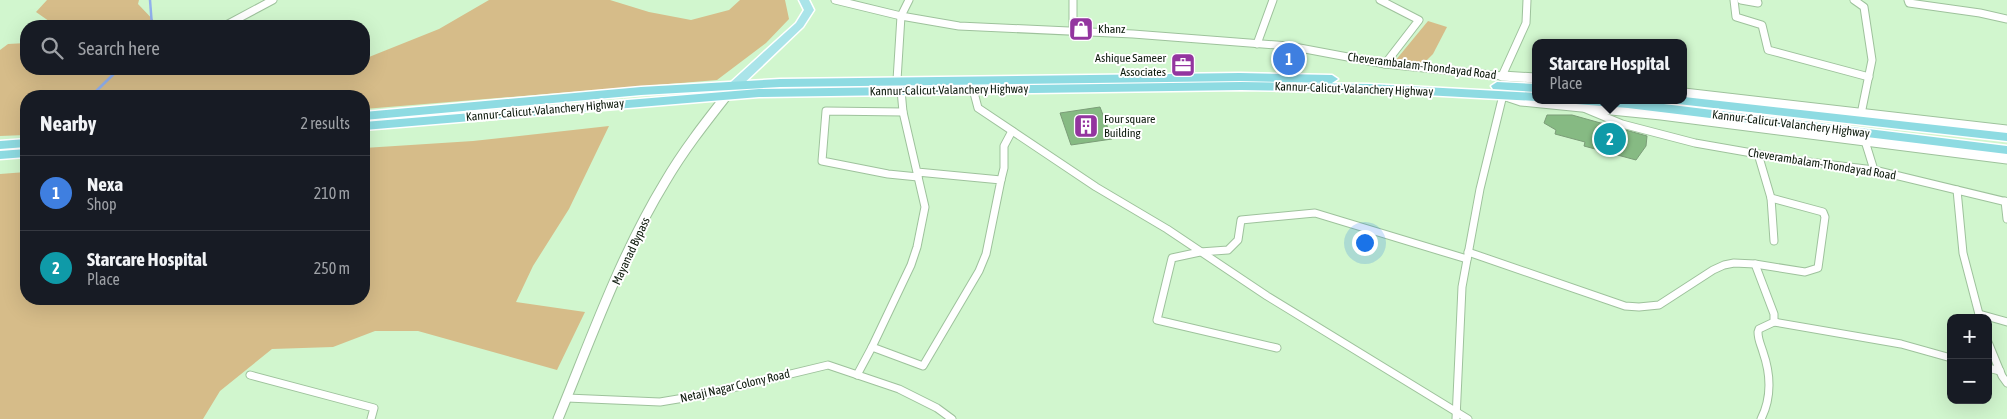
<!DOCTYPE html>
<meta charset="utf-8">
<style>
body{margin:0;font-family:"Asap Condensed",sans-serif;background:#242831;color:#f1f3f6}
.controls{position:absolute;right:15px;bottom:15px;display:grid;overflow:hidden;border-radius:10px;box-shadow:0 5px 20px #0002}
.controls button{width:45px;height:45px;display:grid;place-items:center;padding:0;border:0;border-bottom:1px solid #363941;background:#171b24;color:#f1f3f6;font:25px sans-serif}
.you{position:absolute;left:1364px;top:242px;width:18px;height:18px;margin:-12px;border:4px solid #fff;border-radius:50%;background:#1a73e8;box-shadow:0 0 0 8px #1a73e833}
.badge{display:grid;place-items:center;width:32px;height:32px;border-radius:50%;background:#c79ecf;color:#fff;font-size:16px;font-weight:700}
.pin{position:absolute;translate:-50% -50%;border:2px solid #fff;box-shadow:0 1px 5px #0006}
.popup{position:absolute;left:1532px;top:39px;width:155px;height:65px;box-sizing:border-box;display:grid;place-content:center;border-radius:10px;background:#171b24;filter:drop-shadow(0 1px 4px #0005);font-size:16px;white-space:nowrap;color:#9ea1a6}
.popup b{font-size:19px;color:#f1f3f6}
.popup::after{content:'';position:absolute;left:50%;top:100%;margin-left:-10px;border:10px solid transparent;border-top-color:#171b24}
.list{margin:0;padding:0;list-style:none}
h2{display:flex;justify-content:space-between;align-items:center;height:65px;margin:0;padding:0 20px;font-size:21px}
h2 small{font-size:16px;font-weight:400;color:#9ea1a6}
.list li{display:grid;grid-template-columns:32px 1fr auto;gap:15px;align-items:center;box-sizing:border-box;height:75px;padding:0 20px;border-top:1px solid #363941}
.list b{display:block;font-size:19px;white-space:nowrap}
.list p{margin:0;font-size:16px;white-space:nowrap;color:#9ea1a6}
.list em{font-size:16px;font-style:normal;color:#9ea1a6}
.icon{flex:none;width:28px;height:28px;fill:none;stroke:currentColor;stroke-width:2;stroke-linecap:round;stroke-linejoin:round}
.map{position:relative;flex:none;width:2007px;height:419px;overflow:hidden}
.search{position:absolute;background:#171b24;box-shadow:0 5px 20px #0002;left:20px;top:20px;width:350px;height:55px;display:flex;align-items:center;gap:12px;box-sizing:border-box;padding:0 18px;border-radius:20px;color:#9ea1a6;font-size:19px}
.panel{position:absolute;background:#171b24;box-shadow:0 5px 20px #0002;left:20px;top:90px;width:350px;height:215px;border-radius:20px}
.map>svg:first-child{display:block}
.green{fill:#d6bc89}
.lines{fill:none;stroke-linecap:round;stroke-linejoin:round}
.stream{stroke:#91b0ed;stroke-width:2.5}
.building{fill:#86ba83;stroke:#7b9d78}
.minor-casing{stroke:#9ec29c;stroke-width:9}
.tertiary-casing{stroke:#9ec29c;stroke-width:11}
.primary-casing{stroke:#fff;stroke-width:3}
.trunk-casing{stroke:#fff;stroke-width:3}
.minor{stroke:#fff;stroke-width:7}
.tertiary{stroke:#fff;stroke-width:9}
.primary{fill:#aae4e9;fill-rule:evenodd}
.trunk{fill:#8edbe2;fill-rule:evenodd}
.labels{text-anchor:middle;dominant-baseline:central;stroke-width:4;stroke-linejoin:round;paint-order:stroke}
.poi-label{font-size:12px;fill:#0d1a0c;stroke:#fff;text-anchor:start}
.street-label{font-size:12px;fill:#0d1a0c;stroke:#fff}
</style>
<div class="map">
<svg width="2007" height="419" viewBox="0 0 2007 419">
<rect width="100%" height="100%" fill="#d1f6ce"/>
<g class="green">
<polygon points="47,0 139,0 138,4 159,26 56,26 36,12"/>
<polygon points="489,0 610,0 649,12 691,20 729,10 740,0 785,0 789,19 766,43 717,80 364,109 364,96 26,96 26,135 0,136 0,50 8,44 26,43 26,69 221,69 234,71 364,69 364,59 439,29"/>
<polygon points="1428,21 1447,27 1433,54 1421,66 1395,61"/>
<polygon points="609,126 569,209 533,266 516,302 585,312 557,370 418,331 375,331 333,347 272,349 220,391 203,419 0,419 0,174 26,172 26,299 364,299 364,148 473,141"/>
</g>
<g class="lines">
<g class="stream">
<polyline points="150,0 152,26"/>
<polyline points="91,96 119,69"/>
</g>
</g>
<g class="building">
<polygon points="1100,107 1112,139 1071,145 1060,113"/>
<polygon points="1547,115 1572,115 1647,136 1646,146 1636,160 1584,146 1585,142 1555,134 1556,130 1544,123"/>
</g>
<g class="lines">
<defs>
<g id="minor">
<polyline points="835,0 901,16 959,26 1133,34 1289,46 1385,64 1502,76 1526,23 1527,0"/>
<polyline points="1073,0 1073,31"/>
<polyline points="1380,0 1419,20 1385,64"/>
<polyline points="1734,0 1736,17 1762,25 1768,50 1869,77"/>
<polyline points="1741,0 1758,3 1757,0"/>
<polyline points="1854,0 1864,7 1872,60 1861,114"/>
<polyline points="1908,0 1909,3 1980,13 2007,19"/>
<polyline points="228,24 273,0"/>
<polyline points="1257,44 1273,0"/>
<polyline points="897,80 901,16 909,0"/>
<polyline points="973,89 978,108 1096,187 1167,229 1267,296 1468,419"/>
<polyline points="901,90 903,112 925,207 917,247 911,265 872,347 923,366 979,271 986,254 1001,180 917,172"/>
<polyline points="1586,109 1622,124 1695,143 1792,160 1874,170 2007,202"/>
<polyline points="903,112 826,111 822,161 888,174 918,177"/>
<polyline points="1865,141 1874,170"/>
<polyline points="1758,154 1771,198 1774,241"/>
<polyline points="1001,180 1004,168 1004,146 1012,131"/>
<polyline points="1957,190 1963,253 1980,318"/>
<polyline points="2005,201 2007,219"/>
<polyline points="1468,252 1625,306 1639,307 1659,305 1713,270 1724,265 1734,263 1755,264 1805,272 1818,268 1825,217 1823,212 1771,198"/>
<path d="M1755,264L1774,314V322L1759,329L1758,332C1758,340 1761,345 1763,352C1771,375 1772,397 1761,419"/>
<polyline points="1979,314 2007,322"/>
<polyline points="1774,322 1901,344 1951,358"/>
<polyline points="1988,342 2002,376 2007,383"/>
<polyline points="1277,348 1157,320 1172,258 1200,252 1228,250 1238,240 1241,220 1315,213 1467,259"/>
<polyline points="1988,368 2000,371"/>
<polyline points="250,375 374,408 371,419"/>
<polyline points="857,375 872,347"/>
<polyline points="567,398 660,402 708,394 828,365 899,389 937,408 952,419"/>
<polyline points="1456,419 1462,287 1480,189 1503,95"/>
</g>
<g id="tertiary">
<polyline points="1502,76 1536,78"/>
<polyline points="1684,93 2007,130"/>
<polyline points="1509,97 1521,101 1661,115 2007,159"/>
<path d="M558,419C591,339 620,256 665,182C683,151 705,123 727,95"/>
</g>
<polygon id="primary" points="799,0 809,0 814,10 803,27 739,88 731,88 730,85 731,82 796,23 804,10"/>
<g id="trunk">
<polygon points="1240,73 1332,75 1338,79 1332,83 1240,81 780,87 641,95 364,120 364,112 641,87 780,79"/>
<polygon points="1241,82 1369,84 1536,93 1536,100 1539,100 1536,101 1369,92 1241,90 759,97 364,130 364,122 759,89"/>
<polygon points="1497,82 1536,84 1536,92 1493,89 1491,86"/>
<polygon points="1684,97 2007,133 2007,141 1678,104 1672,100 1684,100"/>
<polygon points="1570,100 1631,100 2007,146 2007,154 1628,108 1576,104"/>
<polygon points="26,139 26,147 0,149 0,141"/>
<polygon points="26,149 26,157 0,159 0,151"/>
</g>
</defs>
<use href="#minor" class="minor-casing"/>
<use href="#tertiary" class="tertiary-casing"/>
<use href="#primary" class="primary-casing"/>
<use href="#trunk" class="trunk-casing"/>
<use href="#minor" class="minor"/>
<use href="#tertiary" class="tertiary"/>
<use href="#primary" class="primary"/>
<use href="#trunk" class="trunk"/>
</g>
<defs>
<symbol id="shop-square" viewBox="-11 -11 22 22"><rect x="-9" y="-9" width="18" height="18" rx="4" fill="#93359f" stroke="#fff"/><path d="M-5-2.5h2.3a2.7 3.5 0 0 1 5.4 0H5L5.5 6h-11ZM-1.5-2.5h3a1.5 2.3 0 0 0-3 0Z" fill="#fff"/></symbol>
<symbol id="office-square" viewBox="-11 -11 22 22"><rect x="-9" y="-9" width="18" height="18" rx="4" fill="#93359f" stroke="#fff"/><path d="M-6-3h4V-5.5h4V-3h4V5H-6ZM-1-4.5V-3h2v-1.5ZM-6 0V1H6V0Z" fill="#fff"/></symbol>
<symbol id="building-square" viewBox="-11 -11 22 22"><rect x="-9" y="-9" width="18" height="18" rx="4" fill="#93359f" stroke="#fff"/><path d="M-4-6H4V6H1V3H-1V6H-4ZM-2.5-4.3h1.7v1.8h-1.7ZM.8-4.3h1.7v1.8H.8ZM-2.5-1h1.7V.8h-1.7ZM.8-1h1.7V.8H.8Z" fill="#fff"/></symbol>
</defs>
<g fill-rule="evenodd">
<use href="#shop-square" x="1067" y="15" width="28" height="28"/>
<use href="#office-square" x="1169" y="51" width="28" height="28"/>
<use href="#building-square" x="1072" y="112" width="28" height="28"/>
</g>
<g class="labels">
<g class="poi-label">
<text x="1098" y="29">Khanz</text>
<text x="1166" y="58" text-anchor="end">Ashique Sameer<tspan x="1166" dy="14">Associates</tspan></text>
<text x="1104" y="119">Four square<tspan x="1104" dy="14">Building</tspan></text>
</g>
<g class="street-label">
<text transform="translate(1422 66) rotate(7)">Cheverambalam-Thondayad Road</text>
<text transform="translate(1354 89) rotate(2)">Kannur-Calicut-Valanchery Highway</text>
<text transform="translate(949 90) rotate(-1)">Kannur-Calicut-Valanchery Highway</text>
<text transform="translate(545 110) rotate(-5)">Kannur-Calicut-Valanchery Highway</text>
<text transform="translate(1791 124) rotate(7)">Kannur-Calicut-Valanchery Highway</text>
<text transform="translate(1822 164) rotate(9)">Cheverambalam-Thondayad Road</text>
<text transform="translate(631 251) rotate(-65)">Mayanad Bypass</text>
<text transform="translate(735 386) rotate(-13)">Netaji Nagar Colony Road</text>
</g>
</g>
</svg>
<div class="controls">
<button>+</button>
<button>−</button>
</div>
<div class="you"></div>
<div class="pin badge" style="left:1289px;top:59px;background:#3f7fe0">1</div>
<div class="pin badge" style="left:1610px;top:139px;background:#0f9aa8">2</div>
<div class="popup"><b>Starcare Hospital</b>Place</div>
<div class="search"><svg class="icon" aria-label="search" viewBox="0 0 24 24"><circle cx="10" cy="10" r="6"/><path d="M15 15l6 6"/></svg>Search here</div>
<section class="panel">
<h2>Nearby<small>2 results</small></h2>
<ul class="list">
<li><span class="badge" style="background:#3f7fe0">1</span><div><b>Nexa</b><p>Shop</p></div><em>210 m</em></li>
<li><span class="badge" style="background:#0f9aa8">2</span><div><b>Starcare Hospital</b><p>Place</p></div><em>250 m</em></li>
</ul>
</section>
</div>
